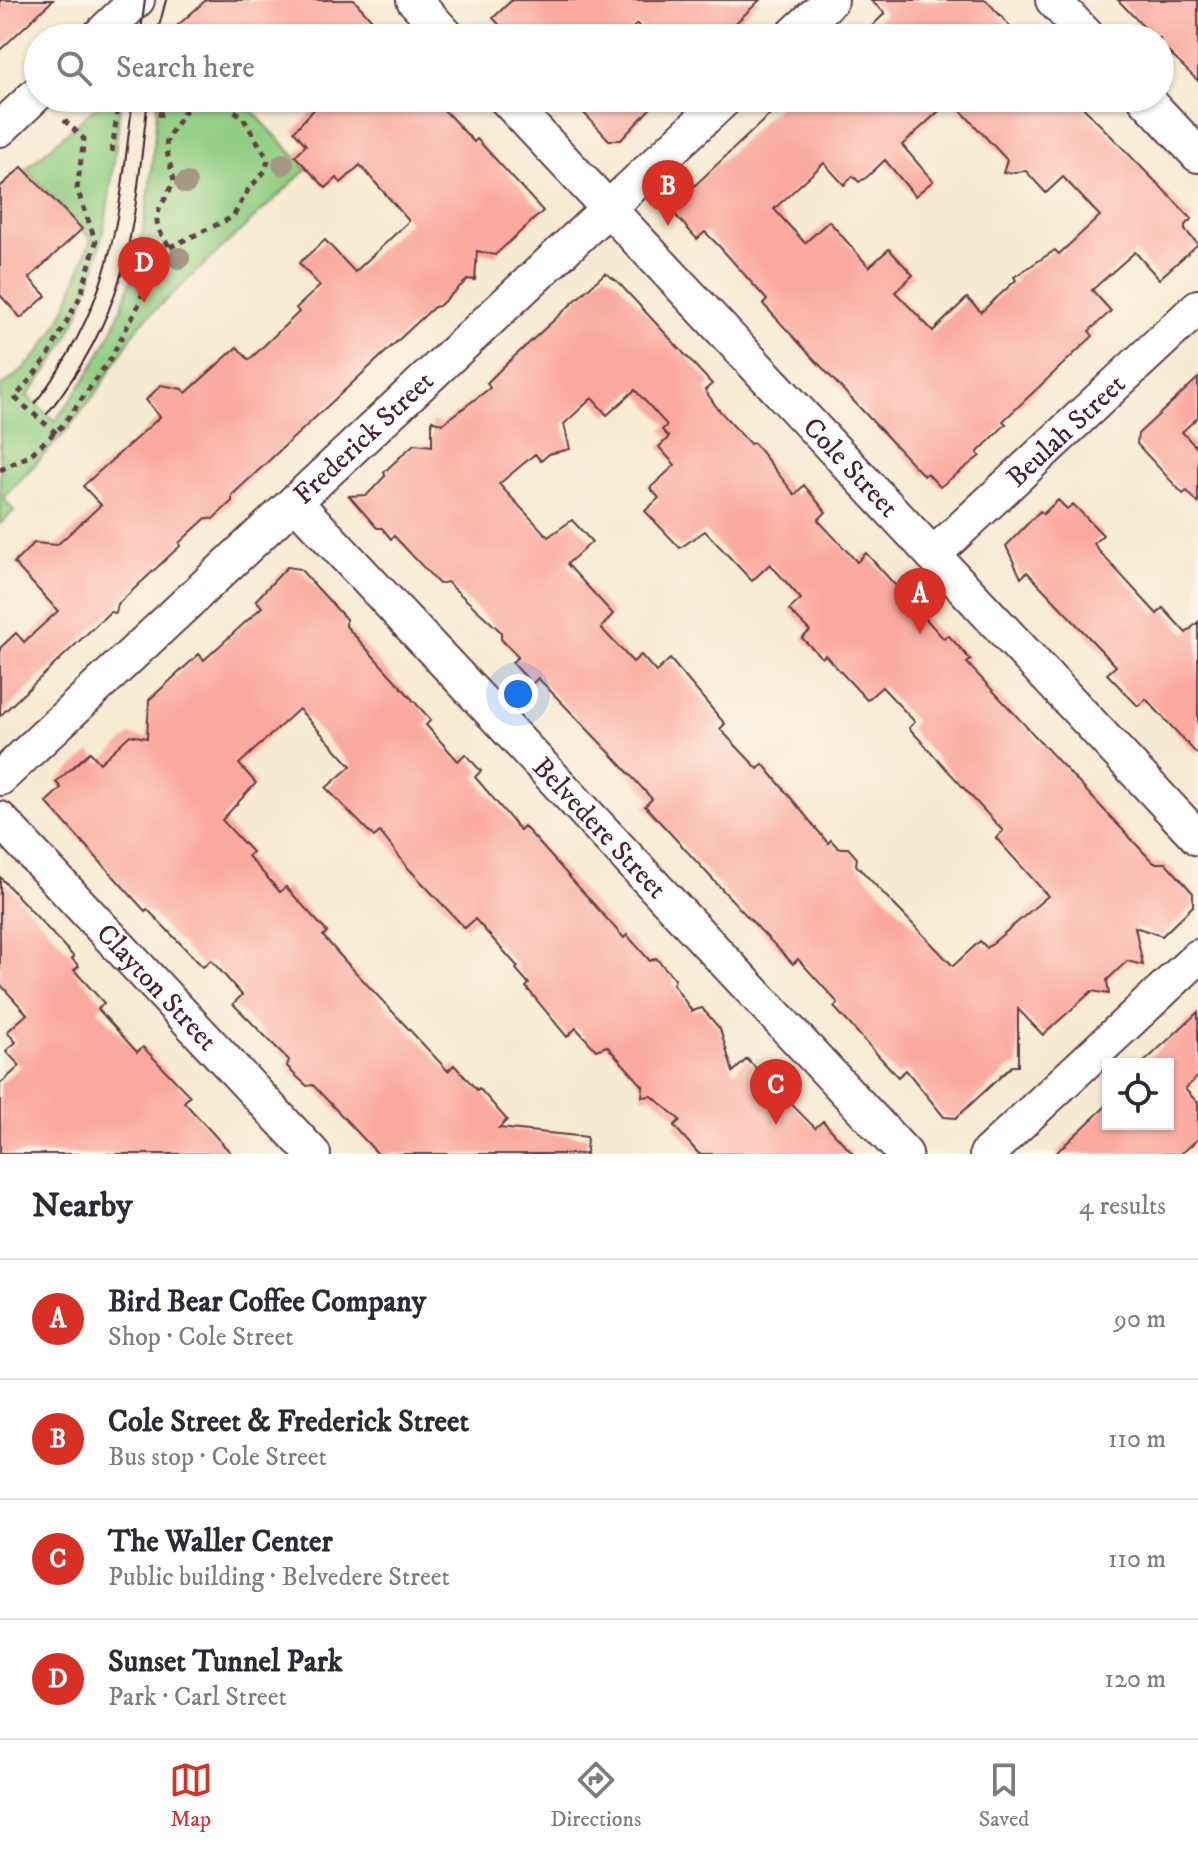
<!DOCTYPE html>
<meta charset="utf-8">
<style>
body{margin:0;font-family:"IM FELL DW Pica",serif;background:#f7f7f7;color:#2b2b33}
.controls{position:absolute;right:24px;bottom:24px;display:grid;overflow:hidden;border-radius:0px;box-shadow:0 2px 6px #0004}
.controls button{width:72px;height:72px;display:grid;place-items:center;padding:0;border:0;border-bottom:2px solid #e1e1e2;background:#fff;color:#2b2b33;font:40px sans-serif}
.you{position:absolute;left:518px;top:694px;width:28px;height:28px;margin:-20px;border:6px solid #fff;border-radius:50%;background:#1a73e8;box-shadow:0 0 0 12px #1a73e833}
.badge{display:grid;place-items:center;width:52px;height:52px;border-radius:50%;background:#d93025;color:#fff;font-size:26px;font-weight:700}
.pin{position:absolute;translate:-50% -66px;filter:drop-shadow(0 2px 4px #0008)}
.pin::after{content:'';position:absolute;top:42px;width:28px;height:24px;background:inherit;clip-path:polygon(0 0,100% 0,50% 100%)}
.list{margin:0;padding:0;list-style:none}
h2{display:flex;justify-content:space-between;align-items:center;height:104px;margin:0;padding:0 32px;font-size:34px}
h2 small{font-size:26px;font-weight:400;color:#7c7c81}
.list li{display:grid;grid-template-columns:52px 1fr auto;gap:24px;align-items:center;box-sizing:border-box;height:120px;padding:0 32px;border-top:2px solid #e1e1e2}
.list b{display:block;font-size:30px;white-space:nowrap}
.list p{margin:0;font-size:26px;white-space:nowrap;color:#7c7c81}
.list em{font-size:26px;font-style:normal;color:#7c7c81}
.icon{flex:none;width:44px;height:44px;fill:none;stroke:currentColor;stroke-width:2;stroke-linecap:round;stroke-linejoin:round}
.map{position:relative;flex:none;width:1198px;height:1154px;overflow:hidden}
.search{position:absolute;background:#fff;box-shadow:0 2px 6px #0004;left:24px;right:24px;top:24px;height:88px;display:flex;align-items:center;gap:20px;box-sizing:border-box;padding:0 28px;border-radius:44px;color:#7c7c81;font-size:30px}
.sheet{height:584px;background:#fff}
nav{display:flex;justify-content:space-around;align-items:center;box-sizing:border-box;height:112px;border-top:2px solid #e1e1e2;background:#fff;font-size:22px;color:#7c7c81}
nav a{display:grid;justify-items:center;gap:4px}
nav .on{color:#d93025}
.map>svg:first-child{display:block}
.green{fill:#92ce83;stroke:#6e7657;stroke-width:2}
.building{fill:#faa99f;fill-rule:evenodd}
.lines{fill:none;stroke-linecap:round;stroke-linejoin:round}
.minor-casing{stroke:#643d44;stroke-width:38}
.path{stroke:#643d44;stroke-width:5;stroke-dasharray:6 6;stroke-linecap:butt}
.minor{stroke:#fff;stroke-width:34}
.tram{stroke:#4a1f2b;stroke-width:2}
.tree{fill:#a49884}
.labels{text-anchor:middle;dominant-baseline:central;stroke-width:6;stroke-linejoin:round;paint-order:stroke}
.street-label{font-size:28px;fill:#4a1f2b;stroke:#fcf5e5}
</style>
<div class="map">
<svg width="1198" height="1154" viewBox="0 0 1198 1154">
<rect width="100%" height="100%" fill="#fcf5e5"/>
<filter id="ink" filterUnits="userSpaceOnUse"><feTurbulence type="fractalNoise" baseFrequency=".0125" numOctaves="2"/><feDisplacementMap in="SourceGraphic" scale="16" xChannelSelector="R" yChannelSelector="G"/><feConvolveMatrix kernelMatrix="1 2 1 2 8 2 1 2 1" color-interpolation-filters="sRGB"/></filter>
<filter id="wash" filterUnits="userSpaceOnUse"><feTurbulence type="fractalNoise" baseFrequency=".006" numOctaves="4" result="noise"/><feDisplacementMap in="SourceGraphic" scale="32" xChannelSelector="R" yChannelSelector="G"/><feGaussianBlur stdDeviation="1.8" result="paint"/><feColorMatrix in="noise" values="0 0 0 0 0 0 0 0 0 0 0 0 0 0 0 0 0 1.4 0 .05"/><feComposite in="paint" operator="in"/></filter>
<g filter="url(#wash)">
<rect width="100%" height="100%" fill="#f7ead2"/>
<path class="green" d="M106,98H121C109,206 102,312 27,396L55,421C140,314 147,230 158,98H240L307,169L139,325L95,395L61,437L3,498L14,511L0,524V387C58,349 68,301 91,239L26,169Z"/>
<g id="blocks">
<g class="building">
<polygon points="0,0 53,0 0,50"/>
<polygon points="206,0 354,0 388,38 188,38 177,26"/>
<polygon points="512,0 760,0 720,38 650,38 637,24 623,38 512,38 493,18"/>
<polygon points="870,0 986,0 1021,38 885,38 873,25 885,13"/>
<polygon points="1118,0 1198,0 1198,81 1160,44 1160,38 1154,38"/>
<polygon points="330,98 362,98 372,109 384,98 433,98 474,142 477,139 543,211 495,255 477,251 475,280 468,279 439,306 434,307 232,495 232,501 213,519 206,518 179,543 180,546 118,604 116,613 110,612 0,716 0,648 16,633 24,642 58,611 14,563 34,543 57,545 101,505 83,486 160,417 146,400 161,385 182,389 186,393 237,347 249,360 299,312 296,308 320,286 299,263 325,240 355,272 409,221 360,165 341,183 337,178 326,188 295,156 306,145 294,131 318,105"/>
<polygon points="570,98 660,98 621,140 609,140"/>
<path d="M787,98H1074L1192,219L1185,225V230L1198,244L1159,279L1135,252L1092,290L1111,311L1089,331L1093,336L1003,421L1006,424L977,453L980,456L940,487L927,473L924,476L799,343L763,304L767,300L719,246L705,232L697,239L670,209ZM951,100L1007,160L1003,173L1026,171L1046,193L1063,177L1100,216L1059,254L1055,250L1014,277L1016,280L981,312L967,298L933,331L895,292L913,275L889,249L869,267L829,221L805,243L774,209L824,163L844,185L853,176L859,182L867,177L885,160L915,196L933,181L902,145Z"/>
<polygon points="22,167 82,229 29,278 46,296 21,318 0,295 0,187"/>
<path d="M605,273L617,281L712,384L705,390L717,408L750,444L754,443L795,495L804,485L826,512L818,520L857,562L866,553L944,639L948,635L971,660L967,663L1148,857L1154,863H1166L1193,893V906L1162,936L1135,927L1143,965L1127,961L1107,980L1109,994L1092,991L1043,1035L1018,1009V1066H1012L956,1118L944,1117L906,1070L898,1077L834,1007L838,1003L798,959L793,964L744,913L645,806L652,799L614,757L538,678L532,684L512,662L518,657L501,639V632L447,582L439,584L394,536L391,539L382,528H377L349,496L367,495L385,476L384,472L414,444L432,446V420L442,424L490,388L487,383L503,367ZM635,390L667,425L662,430L669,437L659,447L675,465L650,488L659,498L645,511L680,548L705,531L752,581L770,564L801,599L789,610L810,631L802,638L822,658L825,655L867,700L882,687L915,722L909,728L1003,831L996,838L1048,896L987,948L980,941L953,966L856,865L857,858L848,848H838L831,840L828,843L763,764L758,769L720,729L725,724L670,659L656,672L641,655L633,662L601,628L613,614L567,564L592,542L572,520L548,537L499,484L535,454L541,461L549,454L570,449L564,424L592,398L607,415Z"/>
<polygon points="1198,378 1198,417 1182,432 1198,449 1198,503 1187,491 1183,494 1137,444 1138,434"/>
<polygon points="1058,500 1067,509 1073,504 1103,535 1094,543 1098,550 1157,614 1163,608 1186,633 1198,622 1198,755 1146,699 1138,706 1107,674 1116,666 1027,572 1021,578 1006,546 1040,511 1043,514"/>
<polygon points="287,567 300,569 346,619 346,626 431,720 426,725 458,761 465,754 481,771 475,777 520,830 524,826 624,938 627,935 650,961 656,958 675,979 673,984 692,1011 702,1008 720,1029 733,1072 747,1059 815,1128 823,1121 853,1154 699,1154 674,1126 680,1120 652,1096 642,1097 643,1086 607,1046 596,1050 576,1028 567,1037 526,987 529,984 516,969 518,967 475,919 465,928 409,869 380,832 374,837 326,788 351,766 299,709 239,764 256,783 222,820 252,852 248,856 280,892 286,887 327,932 323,936 346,962 448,1071 454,1065 477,1090 479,1088 507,1120 499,1128 587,1137 586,1154 378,1154 313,1085 307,1086 293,1073 287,1066 289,1060 233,1004 242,995 211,960 203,967 147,909 145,911 46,802 61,788 56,782 90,752 100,763 130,735 147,738 149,700 199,654 204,660 262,607 256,600"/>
<polygon points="0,877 74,957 72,959 79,966 74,970 104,1003 98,1009 137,1052 143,1047 190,1096 184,1102 232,1154 0,1154 0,1084 20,1066 6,1051 16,1042 7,1032 27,1014 0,984"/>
<polygon points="1198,1012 1198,1076 1185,1089 1198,1103 1198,1139 1181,1154 1055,1154 1108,1104 1108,1124 1168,1124 1168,1064 1142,1064"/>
</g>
</g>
</g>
<g filter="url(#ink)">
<use href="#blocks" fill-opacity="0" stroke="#643d44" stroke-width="2"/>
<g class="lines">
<defs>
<g id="minor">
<polyline points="414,0 449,38"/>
<polyline points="1053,0 1089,38"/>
<polyline points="97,38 137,0"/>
<polyline points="790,38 831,0"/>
<path id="s1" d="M505,98L1198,838"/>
<polyline points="1145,98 1198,155"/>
<polyline points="0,129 38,93"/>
<path id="s2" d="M295,502L905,1154"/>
<path id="s3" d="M933,555L1198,307"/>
<path id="s4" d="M0,778L726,98"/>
<path id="s5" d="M0,819L313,1154"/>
<polyline points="987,1154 1198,957"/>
</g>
</defs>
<use href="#minor" class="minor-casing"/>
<g class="path">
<polyline points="187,98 192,105"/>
<polyline points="160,117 162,98"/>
<polyline points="112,152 119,98"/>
<polyline points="56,433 15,398 47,358 81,295 96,242 77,189 84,139 64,120"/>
<path d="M0,470L29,456L64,424L111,358L140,302L150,268L170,247L233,217L248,190L266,170L268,159L242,116L222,103L204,99L184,112L167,139L166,148L174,180C163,210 144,214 170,247"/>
</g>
<use href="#minor" class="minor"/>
<g class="tram">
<polyline points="140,38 145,0"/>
<polyline points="156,38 166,0"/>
<path d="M35,403C114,301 118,221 133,98"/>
<path d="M47,414C132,305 133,230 148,98"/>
</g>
</g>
<g class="tree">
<circle cx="283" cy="164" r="11"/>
<circle cx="186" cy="183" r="11"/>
<circle cx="179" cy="258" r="11"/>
</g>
</g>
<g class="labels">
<g class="street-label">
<text stroke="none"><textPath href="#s3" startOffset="182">Beulah Street</textPath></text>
<text stroke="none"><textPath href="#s4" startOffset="498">Frederick Street</textPath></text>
<text stroke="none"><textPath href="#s1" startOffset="506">Cole Street</textPath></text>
<text stroke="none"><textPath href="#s2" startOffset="446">Belvedere Street</textPath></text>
<text stroke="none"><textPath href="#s5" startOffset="230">Clayton Street</textPath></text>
</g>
</g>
</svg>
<div class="controls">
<button><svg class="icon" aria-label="locate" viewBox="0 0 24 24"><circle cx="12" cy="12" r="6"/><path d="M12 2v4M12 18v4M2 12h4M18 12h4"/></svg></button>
</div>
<div class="you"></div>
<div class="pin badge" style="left:920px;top:634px">A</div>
<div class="pin badge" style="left:668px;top:226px">B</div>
<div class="pin badge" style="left:776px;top:1125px">C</div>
<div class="pin badge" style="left:144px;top:303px">D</div>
<div class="search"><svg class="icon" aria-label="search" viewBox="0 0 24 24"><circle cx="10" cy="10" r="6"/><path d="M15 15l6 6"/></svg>Search here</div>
</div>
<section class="sheet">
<h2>Nearby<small>4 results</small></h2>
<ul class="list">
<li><span class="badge">A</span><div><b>Bird Bear Coffee Company</b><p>Shop · Cole Street</p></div><em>90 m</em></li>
<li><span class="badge">B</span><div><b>Cole Street &amp; Frederick Street</b><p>Bus stop · Cole Street</p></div><em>110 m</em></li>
<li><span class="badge">C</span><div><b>The Waller Center</b><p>Public building · Belvedere Street</p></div><em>110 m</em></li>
<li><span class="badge">D</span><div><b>Sunset Tunnel Park</b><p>Park · Carl Street</p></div><em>120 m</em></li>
</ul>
</section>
<nav>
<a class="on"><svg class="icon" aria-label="map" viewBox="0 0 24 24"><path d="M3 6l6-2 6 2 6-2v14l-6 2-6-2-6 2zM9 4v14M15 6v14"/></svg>Map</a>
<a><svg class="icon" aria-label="directions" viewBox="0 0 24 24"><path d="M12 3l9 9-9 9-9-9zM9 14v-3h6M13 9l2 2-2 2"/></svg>Directions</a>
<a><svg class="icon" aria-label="saved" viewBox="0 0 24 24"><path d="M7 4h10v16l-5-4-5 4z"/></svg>Saved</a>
</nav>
